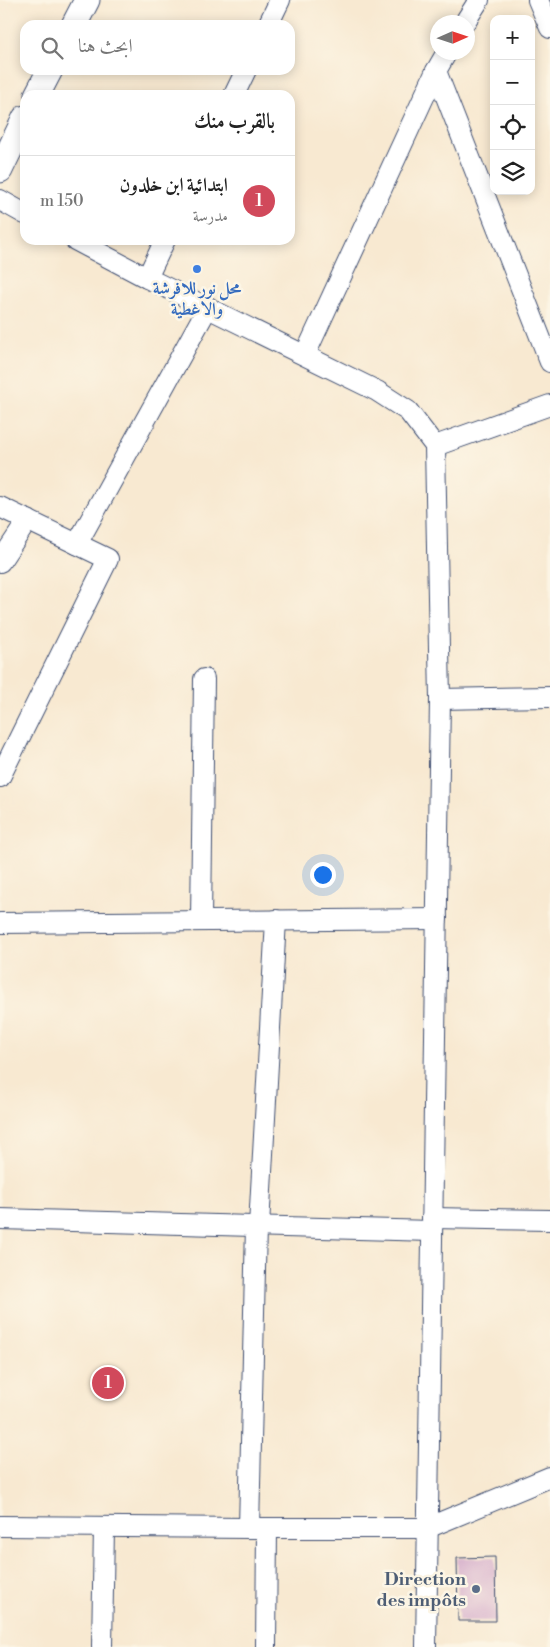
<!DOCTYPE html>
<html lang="ar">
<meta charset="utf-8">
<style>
body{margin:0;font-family:"Libre Bodoni",Amiri,serif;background:#f2f2f2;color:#222;direction:rtl}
.controls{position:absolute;right:15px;top:15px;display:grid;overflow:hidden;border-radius:10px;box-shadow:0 2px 12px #0003}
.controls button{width:45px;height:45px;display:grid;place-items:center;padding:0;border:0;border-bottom:1px solid #e0e0e0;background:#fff;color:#222;font:25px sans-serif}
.compass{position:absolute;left:430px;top:15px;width:45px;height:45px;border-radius:50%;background:#fff;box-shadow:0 2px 12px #0003;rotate:87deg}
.you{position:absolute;left:322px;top:874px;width:18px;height:18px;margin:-12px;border:4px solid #fff;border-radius:50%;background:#1a73e8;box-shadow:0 0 0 8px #1a73e833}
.badge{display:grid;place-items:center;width:32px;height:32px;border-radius:50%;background:#d1495b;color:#fff;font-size:16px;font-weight:700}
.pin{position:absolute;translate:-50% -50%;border:2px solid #fff;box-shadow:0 1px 5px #0006}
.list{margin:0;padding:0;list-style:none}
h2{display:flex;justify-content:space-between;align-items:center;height:65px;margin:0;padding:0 20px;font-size:21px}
h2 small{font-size:16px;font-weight:400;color:#767676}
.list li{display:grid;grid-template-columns:32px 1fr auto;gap:15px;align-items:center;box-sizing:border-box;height:90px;padding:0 20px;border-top:1px solid #e0e0e0}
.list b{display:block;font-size:19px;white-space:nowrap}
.list p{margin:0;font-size:16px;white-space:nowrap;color:#767676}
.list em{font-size:16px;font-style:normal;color:#767676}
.icon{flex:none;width:28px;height:28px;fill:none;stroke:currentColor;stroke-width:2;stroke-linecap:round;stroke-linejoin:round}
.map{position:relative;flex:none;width:550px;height:1647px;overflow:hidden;direction:ltr}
.search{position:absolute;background:#fff;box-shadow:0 2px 12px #0003;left:20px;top:20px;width:275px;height:55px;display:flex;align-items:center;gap:12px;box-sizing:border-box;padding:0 18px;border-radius:15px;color:#767676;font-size:19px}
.panel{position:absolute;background:#fff;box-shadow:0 2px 12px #0003;left:20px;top:90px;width:275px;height:155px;border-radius:15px;direction:rtl}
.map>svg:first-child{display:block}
.building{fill:#d4abca}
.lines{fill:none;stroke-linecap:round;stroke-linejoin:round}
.minor-casing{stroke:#3c4b6f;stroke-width:22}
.tertiary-casing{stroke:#3c4b6f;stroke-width:27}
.minor{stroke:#fff;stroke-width:20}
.tertiary{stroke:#fff;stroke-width:25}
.shop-dot{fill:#3f7fe0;stroke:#fcf5e5;stroke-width:2}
.service-dot{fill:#5c6f8a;stroke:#fcf5e5;stroke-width:2}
.labels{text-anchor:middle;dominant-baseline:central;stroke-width:5;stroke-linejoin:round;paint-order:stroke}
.shop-label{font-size:18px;font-weight:bold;fill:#366cbe;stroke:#fcf5e5}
.service-label{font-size:18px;font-weight:bold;fill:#4e5e75;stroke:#fcf5e5;text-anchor:end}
</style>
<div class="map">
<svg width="550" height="1647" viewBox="0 0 550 1647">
<rect width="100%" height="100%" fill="#fcf5e5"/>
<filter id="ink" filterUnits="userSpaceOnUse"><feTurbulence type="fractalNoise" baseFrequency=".02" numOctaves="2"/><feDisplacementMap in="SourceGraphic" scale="10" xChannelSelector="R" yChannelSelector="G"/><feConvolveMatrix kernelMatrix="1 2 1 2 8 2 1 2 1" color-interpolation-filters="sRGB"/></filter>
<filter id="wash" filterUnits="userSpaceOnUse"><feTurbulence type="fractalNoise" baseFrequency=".0096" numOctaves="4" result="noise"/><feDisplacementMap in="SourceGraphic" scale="20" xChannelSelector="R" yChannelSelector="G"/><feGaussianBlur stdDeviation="1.12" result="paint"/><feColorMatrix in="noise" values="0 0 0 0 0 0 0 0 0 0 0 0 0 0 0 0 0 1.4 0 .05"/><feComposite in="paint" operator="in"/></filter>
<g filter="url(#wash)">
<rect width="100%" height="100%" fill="#f8e9d1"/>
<g id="blocks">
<polygon class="building" points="495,1557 496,1621 458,1621 457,1558"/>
</g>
</g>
<g filter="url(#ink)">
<use href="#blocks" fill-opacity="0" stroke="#3c4b6f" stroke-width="1"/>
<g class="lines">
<defs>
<g id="minor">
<polyline points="538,0 550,28"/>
<polyline points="465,22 479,0"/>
<polyline points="268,25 280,0"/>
<polyline points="436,71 550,362"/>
<polyline points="234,95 246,70"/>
<polyline points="0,200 25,214"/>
<polyline points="75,240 147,278 377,391 408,411 435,446 440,699 426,1647"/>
<polyline points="147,278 165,240"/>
<polyline points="305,355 436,71 447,52"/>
<polyline points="435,446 550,405"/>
<polyline points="0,507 108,559 0,777"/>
<polyline points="77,544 208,307"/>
<polyline points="0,562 28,520"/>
<polyline points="440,699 550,697"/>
<polyline points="201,920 204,679"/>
<polyline points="0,923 437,919"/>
<polyline points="432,1218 550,1220"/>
<polyline points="0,1219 432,1231"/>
<polyline points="259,1226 276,920"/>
<polyline points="0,1526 249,1528 427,1528 550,1477"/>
<polyline points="249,1528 256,1226"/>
<polyline points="102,1647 104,1527"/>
<polyline points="266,1647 267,1528"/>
</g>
<g id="tertiary">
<polyline points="74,25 87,0"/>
<polyline points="37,95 50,70"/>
<polyline points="0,170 25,118"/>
</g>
</defs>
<use href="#minor" class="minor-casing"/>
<use href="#tertiary" class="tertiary-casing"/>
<use href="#minor" class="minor"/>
<use href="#tertiary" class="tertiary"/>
</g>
</g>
<circle class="shop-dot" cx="197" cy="269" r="5"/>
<circle class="service-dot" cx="476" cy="1589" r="5"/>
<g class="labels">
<g class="shop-label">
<text x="197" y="288">محل نور للافرشة<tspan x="197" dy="21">والاغطية</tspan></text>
</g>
<g class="service-label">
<text x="466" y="1579">Direction<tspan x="466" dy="21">des impôts</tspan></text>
</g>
</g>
</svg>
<div class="controls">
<button>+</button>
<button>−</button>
<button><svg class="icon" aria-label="locate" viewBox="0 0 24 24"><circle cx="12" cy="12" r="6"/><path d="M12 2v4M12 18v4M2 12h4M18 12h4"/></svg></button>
<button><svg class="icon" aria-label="layers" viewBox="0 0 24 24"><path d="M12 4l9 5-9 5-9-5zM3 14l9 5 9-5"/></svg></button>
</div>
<svg class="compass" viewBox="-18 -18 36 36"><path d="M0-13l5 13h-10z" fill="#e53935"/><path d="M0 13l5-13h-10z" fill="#767676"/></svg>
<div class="you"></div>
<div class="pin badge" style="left:108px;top:1383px">1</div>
<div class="search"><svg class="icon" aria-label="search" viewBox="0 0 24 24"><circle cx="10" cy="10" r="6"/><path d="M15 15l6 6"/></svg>ابحث هنا</div>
<section class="panel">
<h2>بالقرب منك<small></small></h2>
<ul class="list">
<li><span class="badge">1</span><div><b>ابتدائية ابن خلدون</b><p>مدرسة</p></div><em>150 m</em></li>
</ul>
</section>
</div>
